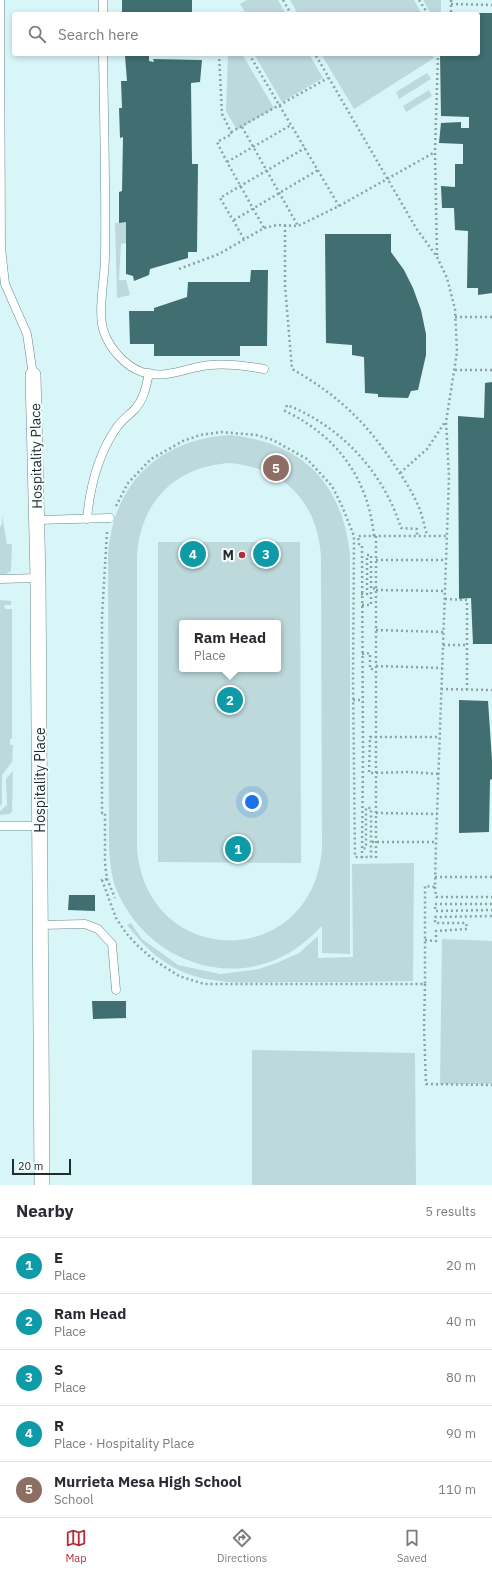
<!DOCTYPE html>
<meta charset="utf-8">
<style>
body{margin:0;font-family:"IBM Plex Sans",sans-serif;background:#f2f2f3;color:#2b2b33}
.scale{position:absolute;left:12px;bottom:10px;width:59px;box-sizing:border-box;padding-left:4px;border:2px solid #212d2d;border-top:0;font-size:11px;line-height:14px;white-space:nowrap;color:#212d2d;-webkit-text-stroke:3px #f8fefe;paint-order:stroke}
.you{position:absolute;left:252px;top:802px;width:14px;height:14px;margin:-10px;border:3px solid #fff;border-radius:50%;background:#1a73e8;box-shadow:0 0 0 6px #1a73e833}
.badge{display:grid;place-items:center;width:26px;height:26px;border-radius:50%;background:#ba2939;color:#fff;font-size:13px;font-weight:700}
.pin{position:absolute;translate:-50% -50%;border:2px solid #fff;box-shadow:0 1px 4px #0006}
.popup{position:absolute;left:179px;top:620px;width:102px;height:52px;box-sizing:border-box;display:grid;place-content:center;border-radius:4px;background:#fff;filter:drop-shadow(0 1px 3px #0005);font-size:13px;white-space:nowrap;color:#7c7c81}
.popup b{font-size:15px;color:#2b2b33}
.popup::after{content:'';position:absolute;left:50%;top:100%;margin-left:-8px;border:8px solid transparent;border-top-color:#fff}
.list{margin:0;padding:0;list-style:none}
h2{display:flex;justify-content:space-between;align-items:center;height:52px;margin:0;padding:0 16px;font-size:17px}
h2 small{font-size:13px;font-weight:400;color:#7c7c81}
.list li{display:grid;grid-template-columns:26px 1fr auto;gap:12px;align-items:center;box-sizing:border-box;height:56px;padding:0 16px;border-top:1px solid #e1e1e2}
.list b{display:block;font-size:15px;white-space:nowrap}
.list p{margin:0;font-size:13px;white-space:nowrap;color:#7c7c81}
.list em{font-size:13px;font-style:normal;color:#7c7c81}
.icon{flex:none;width:22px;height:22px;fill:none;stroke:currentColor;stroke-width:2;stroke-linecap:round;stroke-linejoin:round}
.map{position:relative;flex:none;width:492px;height:1185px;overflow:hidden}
.search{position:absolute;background:#fff;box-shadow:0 2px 6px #0003;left:12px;right:12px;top:12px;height:44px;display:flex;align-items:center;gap:10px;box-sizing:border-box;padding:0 14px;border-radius:4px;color:#7c7c81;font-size:15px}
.sheet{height:332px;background:#fff}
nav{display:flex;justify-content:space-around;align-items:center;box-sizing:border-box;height:56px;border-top:1px solid #e1e1e2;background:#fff;font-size:11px;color:#7c7c81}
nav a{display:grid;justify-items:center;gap:2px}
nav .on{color:#ba2939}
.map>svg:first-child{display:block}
.green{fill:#bdd9db;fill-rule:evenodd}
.building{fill:#416e71}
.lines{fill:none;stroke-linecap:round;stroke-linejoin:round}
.service-casing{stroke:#6c8889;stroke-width:9}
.minor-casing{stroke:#6c8889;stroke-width:16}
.path{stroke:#8ca3a4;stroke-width:2.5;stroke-dasharray:2 3;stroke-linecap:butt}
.service{stroke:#fff;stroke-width:8}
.minor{stroke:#fff;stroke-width:15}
.poi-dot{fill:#ba2939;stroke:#f8fefe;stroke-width:1.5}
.labels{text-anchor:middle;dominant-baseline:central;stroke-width:4;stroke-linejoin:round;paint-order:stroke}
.street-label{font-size:14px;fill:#212d2d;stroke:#f8fefe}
.poi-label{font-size:14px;font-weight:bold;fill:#212d2d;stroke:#f8fefe;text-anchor:end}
</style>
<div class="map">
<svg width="492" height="1185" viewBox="0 0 492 1185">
<rect width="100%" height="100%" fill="#d8f6f8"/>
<g class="green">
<polygon points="247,0 278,0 286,14 246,14 240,4"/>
<polygon points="290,0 414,0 422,14 298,14"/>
<polygon points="423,0 441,0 441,14 431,14"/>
<polygon points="228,54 242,54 274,108 237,130 226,111"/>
<polygon points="254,54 309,54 323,78 282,102"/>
<polygon points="321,54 431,54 434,58 354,109"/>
<polygon points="427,73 431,79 399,99 396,92"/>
<polygon points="429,90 432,96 406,112 403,106"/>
<polygon points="126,222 126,243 121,244 119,280 126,280 130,295 117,298 115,223"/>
<path d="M229,435C302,442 343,483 350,556V954L322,953V926C306,942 289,956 267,963C204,983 138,947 115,886C111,874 110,861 109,848L108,555C113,484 158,440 229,435ZM229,463C284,468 317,501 321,556L322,849C312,972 146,970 137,848V555C141,501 175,467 229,463Z"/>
<polygon points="2,515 7,544 12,544 11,571 6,574 0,574 0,527 2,524"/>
<path d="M158,542H300L301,863L158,862ZM182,623H278V669H182Z"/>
<polygon points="0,600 11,601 11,605 4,605 5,609 12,609 12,739 10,739 10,745 13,745 12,762 2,775 2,804 0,806"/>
<polygon points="13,771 12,812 9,814 0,815 0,811 7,805 6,779"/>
<path d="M414,863L413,981C372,982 330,982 288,982C253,982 216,986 183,972C158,961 143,945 127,925L131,923L142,939L178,965L220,974L259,969L279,962L299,953L318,936V958L353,957L352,864Z"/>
<polygon points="442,939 492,941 492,1084 440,1084"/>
<polygon points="252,1050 415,1053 416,1185 252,1185"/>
</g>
<g class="building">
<rect x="122" y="0" width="70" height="14"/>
<polygon points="478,13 492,13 492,293 478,295 478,288 467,288 468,231 455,230 454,208 442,208 441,186 455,187 455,164 463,164 463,144 439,143 441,123 461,122 461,128 469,128 469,117 441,116 440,54 478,54"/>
<polygon points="125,56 149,56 149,61 154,62 153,59 202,60 200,82 191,83 192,164 198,164 197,252 188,252 188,258 150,269 149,275 134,281 133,276 126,274 126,222 119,223 119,192 122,191 123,137 120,138 119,108 122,108 121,81 127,81"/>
<polygon points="325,234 391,234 391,252 404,270 413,288 421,310 426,334 426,355 418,390 411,391 408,398 378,397 378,394 365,393 364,357 352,355 352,345 326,343"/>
<polygon points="251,270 268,270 267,346 240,346 240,356 154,356 154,344 130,344 129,311 154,311 154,308 187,297 188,282 250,282"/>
<polygon points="492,382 492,644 473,644 471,598 459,599 458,416 484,418 485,383"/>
<polygon points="459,700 488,701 492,760 492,779 490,780 489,832 459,833"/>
<polygon points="69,895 95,895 95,911 68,910"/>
<polygon points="92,1001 126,1001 126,1018 93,1019"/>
</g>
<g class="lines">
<defs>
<g id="service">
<polyline points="0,0 1,248 5,284 27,334 33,375"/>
<polyline points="103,14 103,0"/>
<path d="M103,54C104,121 106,189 105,257C105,277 97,314 104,332C110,349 125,366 142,372C167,380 187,367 210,365C228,363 247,366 264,369"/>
<path d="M87,519C90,486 98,454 117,427C122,420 129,415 135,409C144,399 146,387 149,373"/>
<polyline points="37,520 110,518"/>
<polyline points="0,579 38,578"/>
<polyline points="0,826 40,826"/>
<polyline points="41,925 85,924 98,929 112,944 116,990"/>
</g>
<polyline id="minor" points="33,375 38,578 42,1185"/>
</defs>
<use href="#service" class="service-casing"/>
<use href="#minor" class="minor-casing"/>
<g class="path">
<polyline points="283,0 291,14"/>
<polyline points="419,0 428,14"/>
<polyline points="451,0 451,14"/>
<polyline points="451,4 492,5"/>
<polyline points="219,54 222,114 232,134 217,142 227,162 264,228"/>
<polyline points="249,54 339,206"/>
<polyline points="242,127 298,226"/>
<polyline points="231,132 328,78"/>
<polyline points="227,162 291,125"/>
<polyline points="234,220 318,170"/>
<path d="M285,225V286L292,369C341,397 369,425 399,472C406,482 412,492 417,503C422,513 424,525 427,535"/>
<polyline points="244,239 220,198 305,148"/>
<polyline points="437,255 435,152 438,54"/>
<polyline points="179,269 219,254 264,228 277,225 298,226 339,206 435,152"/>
<polyline points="455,317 492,317"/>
<polyline points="455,370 492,370"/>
<polyline points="400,473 427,449 445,422"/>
<polyline points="116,506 128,483 151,459 183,441 200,435 221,432 256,435 273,440 307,459 332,486 342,506 354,536 353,681 355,857 371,857 371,808 366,808 366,848 362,849"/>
<polyline points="107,532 102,616 102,813 105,813 105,863 107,879 115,898"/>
<path d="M374,536C368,478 337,436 285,411L287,405C341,426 384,473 401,528L417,529V535"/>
<polyline points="376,536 376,860"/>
<polyline points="376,560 446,560"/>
<polyline points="376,590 445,591"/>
<polyline points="361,594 367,594 367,555 371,555 371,589 377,588"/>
<polyline points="445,599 467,600 467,690"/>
<polyline points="362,605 371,605 371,589"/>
<polyline points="376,630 444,632"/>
<polyline points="443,645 467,645"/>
<polyline points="362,654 370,653 370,669 376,669"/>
<polyline points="376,666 442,668"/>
<polyline points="441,689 492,690"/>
<polyline points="353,700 363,700"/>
<polyline points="438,774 411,772 369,773 370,737 440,737"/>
<polyline points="376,813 437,814"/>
<polyline points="372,842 436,842"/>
<polyline points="362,858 363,752 362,545 359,544 358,536 447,536"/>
<polyline points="435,877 492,877"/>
<polyline points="107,879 102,880 116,918 126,933 138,946 154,960 179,976 204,984 425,984 425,886 435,887 436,842 449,477 446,422 457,352 455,309 447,278 437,257 416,228 315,54"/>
<polyline points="435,887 436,897 492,897"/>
<polyline points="492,904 435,904 435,911 492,910"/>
<polyline points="425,940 436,941 436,931 467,929 466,923 435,923 435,917 492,916"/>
<polyline points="425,984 424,1026 426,1084 492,1085"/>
</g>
<use href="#service" class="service"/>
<use href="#minor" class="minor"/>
</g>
<circle class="poi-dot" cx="242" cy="555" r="4"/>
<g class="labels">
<g class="street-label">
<text transform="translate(36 456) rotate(-91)">Hospitality Place</text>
<text transform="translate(40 780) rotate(-90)">Hospitality Place</text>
</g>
<g class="poi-label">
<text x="234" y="555">M</text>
</g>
</g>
</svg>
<div class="scale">20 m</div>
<div class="you"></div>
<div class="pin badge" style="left:238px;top:849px;background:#0f9aa8">1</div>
<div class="pin badge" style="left:230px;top:700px;background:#0f9aa8">2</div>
<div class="popup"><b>Ram Head</b>Place</div>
<div class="pin badge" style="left:266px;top:554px;background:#0f9aa8">3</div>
<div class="pin badge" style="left:193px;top:554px;background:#0f9aa8">4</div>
<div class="pin badge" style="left:276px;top:468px;background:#8d6e63">5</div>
<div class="search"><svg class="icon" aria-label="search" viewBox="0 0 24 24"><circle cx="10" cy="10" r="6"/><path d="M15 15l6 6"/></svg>Search here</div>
</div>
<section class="sheet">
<h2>Nearby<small>5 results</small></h2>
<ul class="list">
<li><span class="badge" style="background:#0f9aa8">1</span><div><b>E</b><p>Place</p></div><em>20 m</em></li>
<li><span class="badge" style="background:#0f9aa8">2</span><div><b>Ram Head</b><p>Place</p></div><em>40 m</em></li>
<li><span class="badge" style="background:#0f9aa8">3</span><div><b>S</b><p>Place</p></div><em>80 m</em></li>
<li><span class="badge" style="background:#0f9aa8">4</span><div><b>R</b><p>Place · Hospitality Place</p></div><em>90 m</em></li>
<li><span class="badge" style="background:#8d6e63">5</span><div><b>Murrieta Mesa High School</b><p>School</p></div><em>110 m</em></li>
</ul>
</section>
<nav>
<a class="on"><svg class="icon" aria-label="map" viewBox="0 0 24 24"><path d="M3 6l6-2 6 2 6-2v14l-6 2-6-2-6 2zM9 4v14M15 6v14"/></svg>Map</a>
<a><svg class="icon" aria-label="directions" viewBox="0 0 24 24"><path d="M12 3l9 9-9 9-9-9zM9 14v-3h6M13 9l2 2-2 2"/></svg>Directions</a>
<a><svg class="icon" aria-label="saved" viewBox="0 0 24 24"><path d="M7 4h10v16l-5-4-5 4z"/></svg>Saved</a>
</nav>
